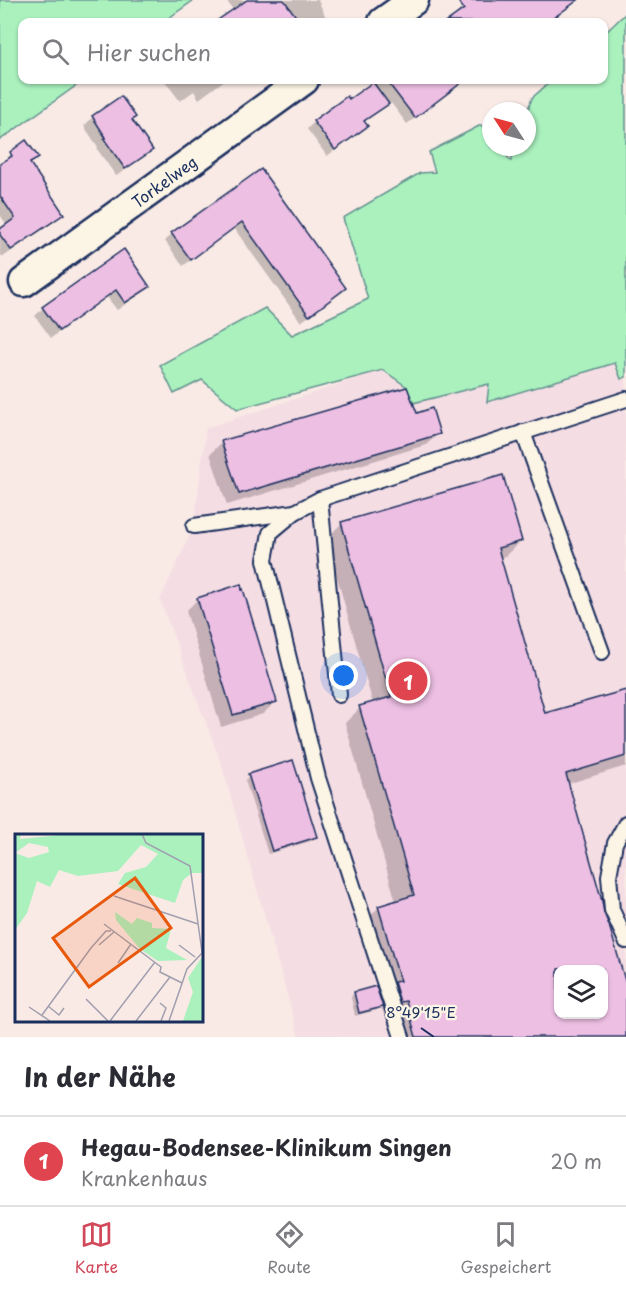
<!DOCTYPE html>
<html lang="de">
<meta charset="utf-8">
<style>
body{margin:0;font-family:"Playpen Sans",sans-serif;background:#f2f2f3;color:#2b2b33}
.controls{position:absolute;right:18px;bottom:18px;display:grid;overflow:hidden;border-radius:12px;box-shadow:0 2px 4px #0004}
.controls button{width:54px;height:54px;display:grid;place-items:center;padding:0;border:0;border-bottom:2px solid #e1e1e2;background:#fff;color:#2b2b33;font:30px sans-serif}
.compass{position:absolute;left:482px;top:102px;width:54px;height:54px;border-radius:50%;background:#fff;box-shadow:0 2px 4px #0004;rotate:306deg}
.you{position:absolute;left:344px;top:676px;width:21px;height:21px;margin:-15px;border:4px solid #fff;border-radius:50%;background:#1a73e8;box-shadow:0 0 0 9px #1a73e833}
.badge{display:grid;place-items:center;width:39px;height:39px;border-radius:50%;background:#d1495b;color:#fff;font-size:20px;font-weight:700}
.pin{position:absolute;translate:-50% -50%;border:3px solid #fff;box-shadow:0 2px 6px #0006}
.list{margin:0;padding:0;list-style:none}
h2{display:flex;justify-content:space-between;align-items:center;height:78px;margin:0;padding:0 24px;font-size:26px}
h2 small{font-size:20px;font-weight:400;color:#7c7c81}
.list li{display:grid;grid-template-columns:39px 1fr auto;gap:18px;align-items:center;box-sizing:border-box;height:90px;padding:0 24px;border-top:2px solid #e1e1e2}
.list b{display:block;font-size:22px;white-space:nowrap}
.list p{margin:0;font-size:20px;white-space:nowrap;color:#7c7c81}
.list em{font-size:20px;font-style:normal;color:#7c7c81}
.icon{flex:none;width:33px;height:33px;fill:none;stroke:currentColor;stroke-width:2;stroke-linecap:round;stroke-linejoin:round}
.map{position:relative;flex:none;width:626px;height:1037px;overflow:hidden}
.search{position:absolute;background:#fff;box-shadow:0 2px 4px #0004;left:18px;right:18px;top:18px;height:66px;display:flex;align-items:center;gap:15px;box-sizing:border-box;padding:0 21px;border-radius:12px;color:#7c7c81;font-size:22px}
.sheet{height:168px;background:#fff}
nav{display:flex;justify-content:space-around;align-items:center;box-sizing:border-box;height:84px;border-top:2px solid #e1e1e2;background:#fff;font-size:16px;color:#7c7c81}
nav a{display:grid;justify-items:center;gap:3px}
nav .on{color:#d1495b}
.map>svg:first-child{display:block}
.built{fill:#f5dde4;fill-rule:evenodd}
.green{fill:#aaf1be;stroke:#62908e;stroke-width:1.5}
.shadow{fill:#0003;fill-rule:evenodd}
.building{fill:#edbfe3;stroke:#1b2f5e;stroke-width:1.5;fill-rule:evenodd}
.lines{fill:none;stroke-linecap:round;stroke-linejoin:round}
.lane-casing{stroke:#1b2f5e;stroke-width:18}
.street-casing{stroke:#1b2f5e;stroke-width:33}
.lane{stroke:#fcf5e5;stroke-width:14}
.street{stroke:#fcf5e5;stroke-width:28}
.ticks{fill:none;stroke:#1b2f5e;stroke-width:2}
.labels{text-anchor:middle;dominant-baseline:central;stroke-width:4.5;stroke-linejoin:round;paint-order:stroke}
.street-label{font-size:16px;fill:#1b2f5e;stroke:#fcf5e5}
.inset-road{fill:none;stroke:#a09faf;stroke-width:1.5}
.view{fill:#e8590c;fill-opacity:0.15;stroke:#e8590c;stroke-width:3}
.inset-edge{fill:none;stroke:#1b2f5e;stroke-width:3}
.ticks-label{font-size:15px;text-anchor:middle;fill:#1b2f5e;stroke:#fcf5e5;stroke-width:4.5;stroke-linejoin:round;paint-order:stroke}
</style>
<div class="map">
<svg width="626" height="1037" viewBox="0 0 626 1037">
<rect width="100%" height="100%" fill="#f9eae5"/>
<filter id="ink" filterUnits="userSpaceOnUse"><feTurbulence type="fractalNoise" baseFrequency=".0167" numOctaves="2"/><feDisplacementMap in="SourceGraphic" scale="12" xChannelSelector="R" yChannelSelector="G"/><feConvolveMatrix kernelMatrix="1 2 1 2 8 2 1 2 1" color-interpolation-filters="sRGB"/></filter>
<g filter="url(#ink)">
<path class="built" d="M626,297V1037H299L221,763L160,600L194,526L206,428L383,370ZM558,970H604V1014H558Z"/>
<g class="green">
<polygon points="0,0 194,0 163,22 22,22 22,80 84,80 0,140"/>
<polygon points="626,13 626,377 621,379 615,363 487,402 489,384 413,403 407,387 383,370 237,409 202,380 174,394 160,365 265,308 292,335 368,299 343,218 420,173 435,172 429,152 481,125 491,137 491,147 499,147 511,161 516,147 527,147 527,112 532,98 552,80 604,80 604,34"/>
</g>
<g class="shadow">
<polygon points="226,0 318,0 328,22 218,22 234,11"/>
<polygon points="473,0 577,0 555,18 552,14 539,22 448,22 457,16 456,14 463,7"/>
<polygon points="164,80 225,80 199,99 194,91 180,101"/>
<polygon points="380,80 466,80 407,124 391,103 363,122 359,133 327,156 307,129 314,122 349,102"/>
<polygon points="121,98 131,120 151,149 143,158 116,176 97,149 98,147 84,126 92,118"/>
<polygon points="11,154 37,158 29,165 62,214 54,222 3,257 0,254 0,231 7,225 0,215 0,166 4,163 3,162"/>
<polygon points="261,171 344,288 337,295 301,322 234,228 183,266 165,241 172,234"/>
<polygon points="123,251 148,286 140,294 117,310 107,297 51,338 35,316 43,308"/>
<polygon points="416,415 438,434 426,445 227,505 210,454 222,442"/>
<path d="M342,523L521,541L505,556L499,558L544,715L626,692V766L567,784L602,914L626,990V1037H397L390,1015L385,1017L381,1006L377,1010L355,1016L351,997L354,993L379,999L384,994L364,922L379,907L396,902L345,723L360,708L373,704L326,539ZM558,970H604V1014H558Z"/>
<polygon points="198,599 275,702 263,714 221,727 186,611"/>
<polygon points="249,776 315,837 311,841 268,854 245,780"/>
</g>
<g class="building">
<polygon points="247,0 284,0 300,22 215,22"/>
<polygon points="457,0 578,0 548,22 446,22 464,9"/>
<polygon points="386,80 465,80 415,118"/>
<polygon points="373,82 389,104 364,121 368,126 335,150 313,121 347,96 349,99"/>
<polygon points="121,96 136,117 132,120 153,150 125,169 104,139 106,138 92,116"/>
<polygon points="26,140 39,158 30,163 64,214 11,250 0,235 0,229 15,218 0,196 0,164 12,156 10,152"/>
<polygon points="261,169 346,288 309,316 242,222 191,260 171,233"/>
<polygon points="124,249 150,287 125,303 116,290 59,331 42,307"/>
<polygon points="407,387 417,413 432,408 440,434 239,494 221,441"/>
<path d="M503,475L522,541L498,548L545,713L626,690V756L566,774L602,901L604,913L609,925L626,984V1037H416L406,1001L400,1002L394,982L400,981L378,906L414,895L359,706L391,697L341,522ZM558,969H603V1014H558Z"/>
<polygon points="241,584 242,590 243,589 277,702 233,715 197,598"/>
<polygon points="293,760 317,837 272,851 248,774"/>
<polygon points="376,986 383,1007 359,1013 354,992"/>
</g>
<g class="lines">
<defs>
<g id="lane">
<polyline points="523,432 602,652"/>
<polyline points="320,499 339,695"/>
<polyline points="295,512 270,533 265,560 318,778 402,1037"/>
<polyline points="194,526 295,512 320,499 626,399"/>
<polyline points="626,823 615,843 609,876 612,910 626,941"/>
</g>
<g id="street">
<polyline points="383,22 414,0"/>
<polyline points="24,282 304,80"/>
</g>
</defs>
<use href="#lane" class="lane-casing"/>
<use href="#street" class="street-casing"/>
<use href="#lane" class="lane"/>
<use href="#street" class="street"/>
</g>
</g>
<path class="ticks" d="M421,1028L434,1037"/>
<g class="labels">
<g class="street-label">
<text transform="translate(164 181) rotate(-36)">Torkelweg</text>
</g>
</g>
<g transform="translate(15 834)">
<rect width="188" height="188" fill="#f9eae5"/>
<path d="M0,0H6L5,5L55,0H187V39H177L168,46L160,69L103,50L110,39L131,33L143,20L126,11L103,37L63,42L44,36L35,53L22,47L12,79L0,96ZM14,9L33,13L34,18L14,24L0,19ZM100,78L117,90L122,84L137,89V94L156,95L151,114L172,126L143,127L125,115L101,86ZM187,123V187H168L178,158L173,144Z" fill="#aaf1be" fill-rule="evenodd"/>
<path class="inset-road" d="M127,0L131,9L175,32L187,118M99,62L183,90M89,90L146,133L145,138L167,149M84,111L99,98M164,111L180,123M103,129L116,110M71,165L93,187M145,169L151,174L146,187M33,172L44,181L49,174M14,173L35,187M27,181L76,114L91,97H96M95,187L140,128M121,187L155,143M154,187L172,135L188,118"/>
<path class="view" d="M120,44L156,94L74,153L38,104Z"/>
<rect width="188" height="188" class="inset-edge"/>
</g>
<g class="ticks-label">
<text x="421" y="1018">8°49'15"E</text>
</g>
</svg>
<div class="controls">
<button><svg class="icon" aria-label="layers" viewBox="0 0 24 24"><path d="M12 4l9 5-9 5-9-5zM3 14l9 5 9-5"/></svg></button>
</div>
<svg class="compass" viewBox="-18 -18 36 36"><path d="M0-13l5 13h-10z" fill="#e53935"/><path d="M0 13l5-13h-10z" fill="#7c7c81"/></svg>
<div class="you"></div>
<div class="pin badge" style="left:408px;top:681px;background:#e0444e">1</div>
<div class="search"><svg class="icon" aria-label="search" viewBox="0 0 24 24"><circle cx="10" cy="10" r="6"/><path d="M15 15l6 6"/></svg>Hier suchen</div>
</div>
<section class="sheet">
<h2>In der Nähe<small></small></h2>
<ul class="list">
<li><span class="badge" style="background:#e0444e">1</span><div><b>Hegau-Bodensee-Klinikum Singen</b><p>Krankenhaus</p></div><em>20 m</em></li>
</ul>
</section>
<nav>
<a class="on"><svg class="icon" aria-label="map" viewBox="0 0 24 24"><path d="M3 6l6-2 6 2 6-2v14l-6 2-6-2-6 2zM9 4v14M15 6v14"/></svg>Karte</a>
<a><svg class="icon" aria-label="directions" viewBox="0 0 24 24"><path d="M12 3l9 9-9 9-9-9zM9 14v-3h6M13 9l2 2-2 2"/></svg>Route</a>
<a><svg class="icon" aria-label="saved" viewBox="0 0 24 24"><path d="M7 4h10v16l-5-4-5 4z"/></svg>Gespeichert</a>
</nav>
